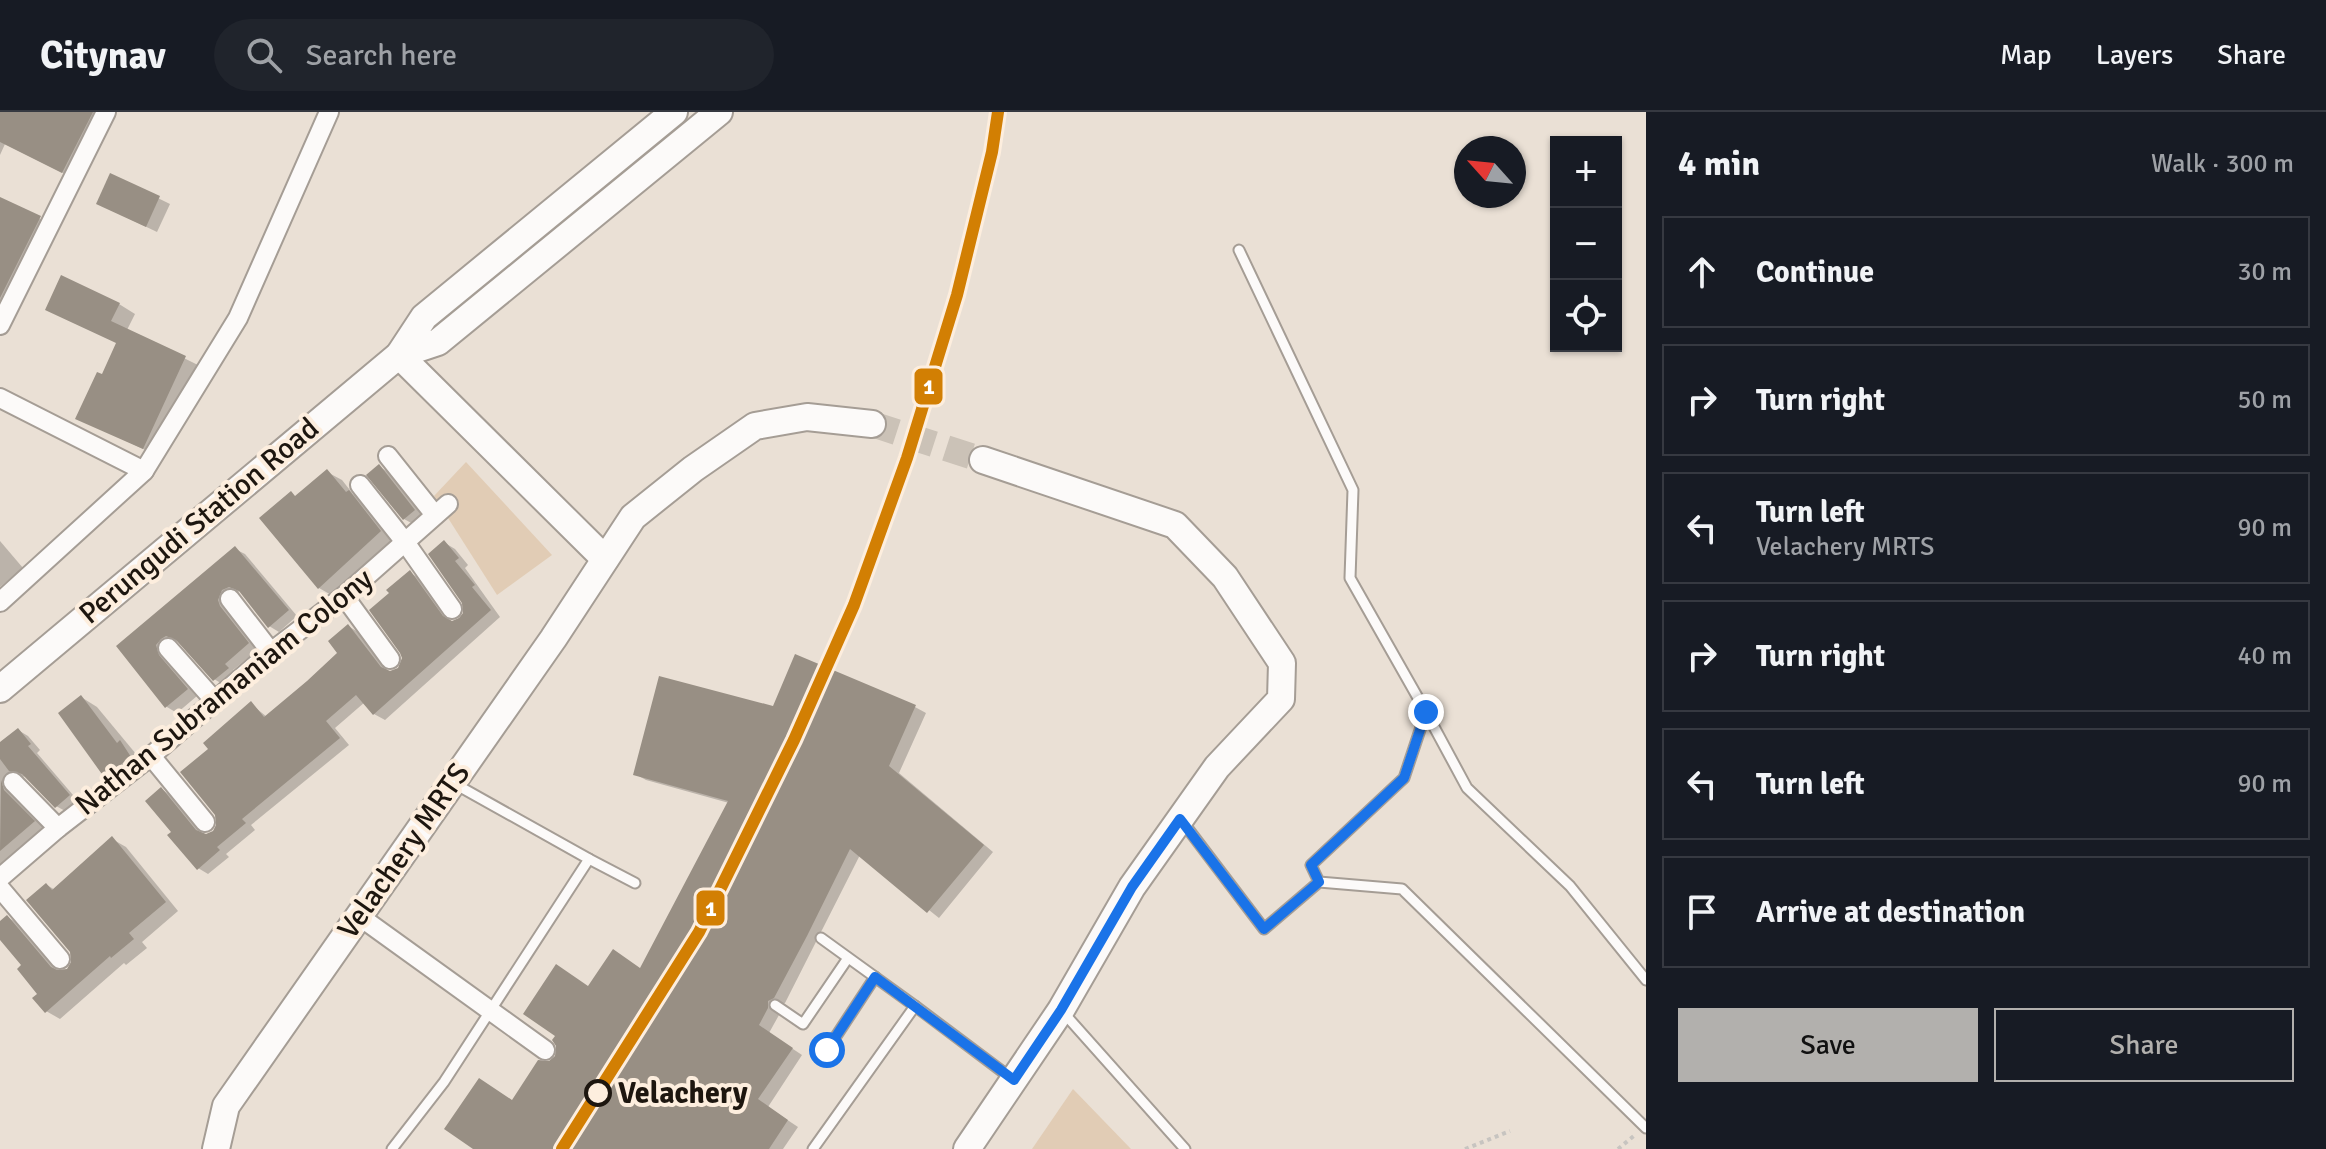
<!DOCTYPE html>
<meta charset="utf-8">
<style>
body{margin:0;font-family:Signika,sans-serif;background:#20242c;color:#f1f3f6}
.controls{position:absolute;right:24px;top:24px;display:grid;overflow:hidden;border-radius:0px;box-shadow:0 2px 6px #0004}
.controls button{width:72px;height:72px;display:grid;place-items:center;padding:0;border:0;border-bottom:2px solid #363941;background:#171b24;color:#f1f3f6;font:40px sans-serif}
.compass{position:absolute;left:1454px;top:24px;width:72px;height:72px;border-radius:50%;background:#171b24;box-shadow:0 2px 6px #0004;rotate:297deg}
.stop{position:absolute;width:24px;height:24px;margin:-18px;border:6px solid #1a73e8;border-radius:50%;background:#fff}
.stop.end{background:#1a73e8;border-color:#fff;box-shadow:0 2px 8px #0008}
.list{margin:0;padding:0;list-style:none}
h2{display:flex;justify-content:space-between;align-items:center;height:104px;margin:0;padding:0 32px;font-size:34px}
h2 small{font-size:26px;font-weight:400;color:#9ea1a6}
.list li{display:grid;grid-template-columns:52px 1fr auto;gap:24px;align-items:center;box-sizing:border-box;height:112px;margin:0 16px 16px;padding:0 16px;border:2px solid #363941;border-radius:0px}
.list b{display:block;font-size:30px;white-space:nowrap}
.list p{margin:0;font-size:26px;white-space:nowrap;color:#9ea1a6}
.list em{font-size:26px;font-style:normal;color:#9ea1a6}
.actions{display:flex;gap:16px;padding:24px 32px}
.actions a{flex:1;padding:18px 0;border:2px solid #b2b0ad;border-radius:0px;text-align:center;font-size:28px;color:#b2b0ad}
.actions .main{background:#b2b0ad;color:#111}
.icon{flex:none;width:44px;height:44px;fill:none;stroke:currentColor;stroke-width:2;stroke-linecap:round;stroke-linejoin:round}
.map{position:relative;flex:none;width:1646px;height:1037px;overflow:hidden}
header{display:flex;align-items:center;gap:48px;box-sizing:border-box;height:112px;padding:0 40px;background:#171b24;border-bottom:2px solid #363941}
header strong{font-size:38px}
nav{display:flex;gap:44px;margin-inline-start:auto;font-size:28px}
.search{width:560px;height:72px;background:#20242c;display:flex;align-items:center;gap:20px;box-sizing:border-box;padding:0 28px;border-radius:44px;color:#9ea1a6;font-size:30px}
main{display:flex}
aside{flex:1;background:#171b24}
.map>svg:first-child{display:block}
.green{fill:#e1ccb5}
.shadow{fill:#0003}
.building{fill:#988f84}
.lines{fill:none;stroke-linecap:round;stroke-linejoin:round}
.secondary-tunnel{stroke:#cbc2b7;stroke-width:26;stroke-dasharray:26 13;stroke-linecap:butt}
.lane-casing{stroke:#a59d95;stroke-width:13}
.street-casing{stroke:#a59d95;stroke-width:22}
.secondary-casing{stroke:#a59d95;stroke-width:30}
.path{stroke:#c7c4c0;stroke-width:4;stroke-dasharray:4 4;stroke-linecap:butt}
.lane{stroke:#fcfaf9;stroke-width:9}
.street{stroke:#fcfaf9;stroke-width:18}
.secondary{stroke:#fcfaf9;stroke-width:26}
.rail-1-casing{stroke:#fdeede;stroke-width:18}
.rail-1{stroke:#d27f03;stroke-width:12}
.route{stroke:#1a73e8;stroke-width:10}
.stop-dot{fill:#fdeede;stroke:#1d160f;stroke-width:4}
.labels{text-anchor:middle;dominant-baseline:central;stroke-width:8;stroke-linejoin:round;paint-order:stroke}
.street-label{font-size:30px;fill:#1d160f;stroke:#fdeede}
.stop-label{font-size:30px;font-weight:bold;fill:#1d160f;stroke:#fdeede;text-anchor:start}
.line-badge{stroke:#fdeede;stroke-width:3}
.badge-label{font-size:22px;text-anchor:middle;font-weight:bold;fill:#fff}
</style>
<header>
<strong>Citynav</strong>
<div class="search"><svg class="icon" aria-label="search" viewBox="0 0 24 24"><circle cx="10" cy="10" r="6"/><path d="M15 15l6 6"/></svg>Search here</div>
<nav><a>Map</a><a>Layers</a><a>Share</a></nav>
</header>
<main>
<div class="map">
<svg width="1646" height="1037" viewBox="0 0 1646 1037">
<rect width="100%" height="100%" fill="#eae0d5"/>
<g class="green">
<polygon points="466,350 552,443 497,483 434,384"/>
<polygon points="1073,977 1131,1037 1032,1037"/>
</g>
<g class="shadow">
<polygon points="0,0 112,0 77,68 5,32 0,43"/>
<polygon points="111,63 170,92 157,120 109,97"/>
<polygon points="0,87 54,114 0,223"/>
<polygon points="119,192 135,202 127,218 202,255 160,345 78,306 102,265 118,231 64,206"/>
<polygon points="380,355 390,361 425,404 415,413 404,407"/>
<polygon points="327,360 342,368 353,382 364,388 394,428 333,484 319,476 291,382 296,385"/>
<polygon points="0,429 23,456 0,475"/>
<polygon points="445,431 455,437 468,453 465,456 500,505 385,608 374,602 365,590 335,616 349,633 251,713 255,718 226,742 229,745 208,762 198,756 174,720 161,677 172,684 204,723 215,720 218,714 211,637 251,592 267,605 340,541 348,514 358,520 390,561 399,558 404,547 410,461 421,467 452,511 465,502"/>
<polygon points="235,437 245,442 297,504 279,520 269,514 240,479 232,483 230,501 258,538 233,558 237,562 224,573 214,567 178,529 171,532 166,539 168,551 197,584 177,601 167,595 119,535"/>
<polygon points="81,585 97,595 146,654 122,673 106,663"/>
<polygon points="915,595 926,601 899,661 993,740 939,806 860,743 785,891 779,895 779,903 769,921 802,943 768,995 798,1015 783,1037 477,1037 513,990 557,945 590,876 642,858 729,691 646,668 635,662 774,596"/>
<polygon points="18,618 28,624 40,638 37,641 79,690 67,700 56,694 27,664 16,666 11,674 14,686 44,716 0,756 0,633"/>
<polygon points="112,727 126,735 178,799 142,830 147,836 126,853 124,851 60,907 46,899 24,854 0,825 0,811 7,805 21,813 60,860 68,858 74,851 71,839 47,773 55,778"/>
</g>
<g class="building">
<polygon points="0,0 93,0 62,61 0,30"/>
<polygon points="110,61 160,84 146,115 96,92"/>
<polygon points="0,85 41,104 0,186"/>
<polygon points="61,163 120,191 111,209 186,244 143,337 75,307 97,260 102,262 116,231 45,198"/>
<polygon points="379,352 415,398 403,408 366,363"/>
<polygon points="327,357 346,380 349,378 381,419 318,477 259,406 291,379 295,384"/>
<polygon points="444,428 459,446 455,449 475,473 472,475 491,498 373,603 356,583 326,609 340,626 242,707 246,711 217,735 220,738 197,758 167,723 171,720 145,689 161,675 196,718 206,722 213,719 216,713 215,703 180,660 208,637 203,631 251,589 264,605 307,569 337,541 328,529 348,512 381,555 390,559 398,556 402,546 400,541 369,498 389,481 386,478 410,458 443,504 452,509 459,506 463,501 462,491 428,442"/>
<polygon points="235,434 289,498 268,516 239,479 229,475 222,478 218,488 220,494 249,531 225,552 229,556 213,569 176,528 166,524 161,527 156,533 159,543 188,577 165,596 116,534"/>
<polygon points="795,542 916,593 889,654 984,733 927,801 850,737 807,824 774,886 768,889 768,896 759,913 793,936 758,987 788,1008 769,1037 473,1037 444,1017 479,966 512,988 538,948 549,949 555,944 556,934 552,928 555,924 523,902 556,852 588,874 613,837 640,856 728,689 633,663 659,564 773,594"/>
<polygon points="81,583 117,631 120,628 131,645 104,665 58,601"/>
<polygon points="18,616 31,632 28,634 70,683 55,696 22,662 9,659 0,647 0,630"/>
<polygon points="1,668 4,678 35,709 0,739"/>
<polygon points="112,724 166,790 129,821 134,827 111,846 110,844 45,901 32,886 37,882 17,857 21,853 0,828 0,809 7,803 51,855 57,858 67,857 71,850 70,840 26,788 46,771 52,778"/>
</g>
<g class="lines">
<polyline class="secondary-tunnel" points="872,312 983,348"/>
<defs>
<g id="lane">
<polyline points="1239,138 1353,378 1350,466 1426,600 1404,666 1311,753 1319,770"/>
<polyline points="1426,600 1467,676 1570,774 1646,868"/>
<polyline points="1182,709 1264,817 1319,770 1402,777 1646,1016"/>
<polyline points="589,747 635,771"/>
<polyline points="821,826 915,894"/>
<polyline points="775,893 803,912 848,846"/>
<polyline points="1062,899 1185,1037"/>
<polyline points="827,938 875,865"/>
<polyline points="392,1037 444,970 589,747 455,672"/>
<polyline points="813,1037 915,894 1011,966"/>
</g>
<g id="street">
<polyline points="0,213 106,0"/>
<polyline points="0,286 144,359 238,206 329,0"/>
<polyline points="388,344 435,403"/>
<polyline points="360,373 405,430 452,497"/>
<polyline points="344,484 390,547"/>
<polyline points="230,487 271,540"/>
<polyline points="0,490 144,359"/>
<polyline points="168,536 214,588"/>
<polyline points="151,644 205,710"/>
<polyline points="13,670 58,716"/>
<polyline points="0,766 58,716 151,644 271,540 344,484 448,392"/>
<polyline points="0,776 60,847"/>
<polyline points="359,804 545,938"/>
</g>
<g id="secondary">
<polyline points="399,243 438,230 719,0"/>
<polyline points="399,243 605,447"/>
<polyline points="0,577 399,243 424,205 674,0"/>
<polyline points="216,1037 226,994 553,527 633,405 693,357 755,314 807,305 872,312"/>
<polyline points="967,1037 1061,898 1132,775 1217,655 1281,587 1282,551 1225,465 1175,413 983,348"/>
</g>
</defs>
<use href="#lane" class="lane-casing"/>
<use href="#street" class="street-casing"/>
<use href="#secondary" class="secondary-casing"/>
<g class="path">
<polyline points="1465,1037 1510,1019"/>
<polyline points="1618,1037 1635,1023"/>
</g>
<use href="#lane" class="lane"/>
<use href="#street" class="street"/>
<use href="#secondary" class="secondary"/>
<defs>
<polyline id="rail-1" points="562,1037 699,820 794,628 854,493 907,346 957,183 992,40 998,0"/>
</defs>
<use href="#rail-1" class="rail-1-casing"/>
<use href="#rail-1" class="rail-1"/>
</g>
<g class="lines">
<polyline class="route" points="827,938 875,865 1014,968 1061,898 1132,775 1180,707 1264,817 1319,770 1311,753 1404,666 1426,600"/>
</g>
<circle class="stop-dot" cx="598" cy="981" r="12"/>
<g class="labels">
<g class="street-label">
<text transform="translate(199 409) rotate(-40)">Perungudi Station Road</text>
<text transform="translate(224 580) rotate(-39)">Nathan Subramaniam Colony</text>
<text transform="translate(404 739) rotate(-55)">Velachery MRTS</text>
</g>
<g class="stop-label">
<text x="618" y="981">Velachery</text>
</g>
</g>
<g class="line-badge">
<rect x="913" y="255" width="31" height="39" rx="8" fill="#d27f03"/>
<rect x="695" y="777" width="31" height="38" rx="8" fill="#d27f03"/>
</g>
<g class="badge-label">
<text x="929" y="282">1</text>
<text x="711" y="804">1</text>
</g>
</svg>
<div class="controls">
<button>+</button>
<button>−</button>
<button><svg class="icon" aria-label="locate" viewBox="0 0 24 24"><circle cx="12" cy="12" r="6"/><path d="M12 2v4M12 18v4M2 12h4M18 12h4"/></svg></button>
</div>
<svg class="compass" viewBox="-18 -18 36 36"><path d="M0-13l5 13h-10z" fill="#e53935"/><path d="M0 13l5-13h-10z" fill="#9ea1a6"/></svg>
<div class="stop" style="left:827px;top:938px"></div>
<div class="stop end" style="left:1426px;top:600px"></div>
</div>
<aside>
<h2>4 min<small>Walk · 300 m</small></h2>
<ul class="list">
<li><svg class="icon" aria-label="ahead" viewBox="0 0 24 24"><path d="M12 20V5M6 11l6-6 6 6"/></svg><div><b>Continue</b></div><em>30 m</em></li>
<li><svg class="icon" aria-label="right" viewBox="0 0 24 24"><path d="M7 20v-9h11M14 6l5 5-5 5"/></svg><div><b>Turn right</b></div><em>50 m</em></li>
<li><svg class="icon" aria-label="left" viewBox="0 0 24 24"><path d="M17 20v-9H6M10 6l-5 5 5 5"/></svg><div><b>Turn left</b><p>Velachery MRTS</p></div><em>90 m</em></li>
<li><svg class="icon" aria-label="right" viewBox="0 0 24 24"><path d="M7 20v-9h11M14 6l5 5-5 5"/></svg><div><b>Turn right</b></div><em>40 m</em></li>
<li><svg class="icon" aria-label="left" viewBox="0 0 24 24"><path d="M17 20v-9H6M10 6l-5 5 5 5"/></svg><div><b>Turn left</b></div><em>90 m</em></li>
<li><svg class="icon" aria-label="arrive" viewBox="0 0 24 24"><path d="M6 21V4h12l-3 4 3 4H6"/></svg><div><b>Arrive at destination</b></div></li>
</ul>
<div class="actions"><a class="main">Save</a><a>Share</a></div>
</aside>
</main>
